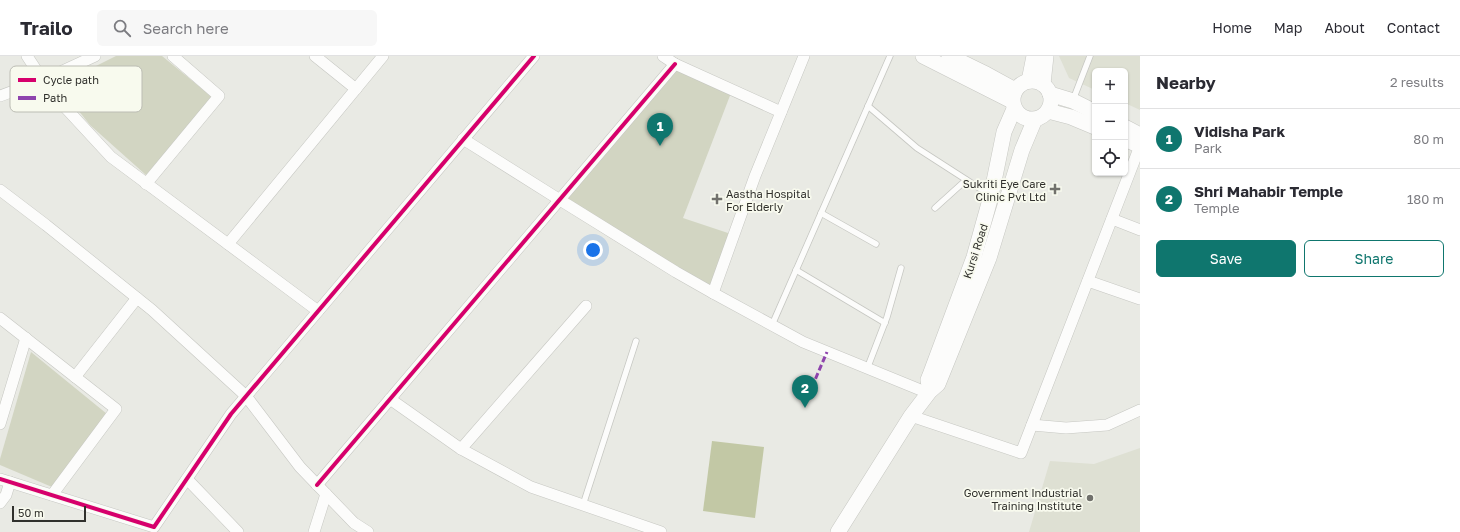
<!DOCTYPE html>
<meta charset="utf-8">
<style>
body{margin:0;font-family:"Golos Text",sans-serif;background:#f7f7f7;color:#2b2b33}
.controls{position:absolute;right:12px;top:12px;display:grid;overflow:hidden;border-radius:6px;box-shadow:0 1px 3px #0004}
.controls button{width:36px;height:36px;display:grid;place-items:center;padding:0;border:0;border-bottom:1px solid #e1e1e2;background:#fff;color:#2b2b33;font:20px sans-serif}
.scale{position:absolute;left:12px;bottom:10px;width:74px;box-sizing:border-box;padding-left:4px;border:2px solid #30302c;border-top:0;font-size:11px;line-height:14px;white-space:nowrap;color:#30302c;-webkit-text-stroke:3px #f8faee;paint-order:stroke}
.you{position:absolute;left:593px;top:194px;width:14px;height:14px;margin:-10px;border:3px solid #fff;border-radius:50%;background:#1a73e8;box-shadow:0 0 0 6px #1a73e833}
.badge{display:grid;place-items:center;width:26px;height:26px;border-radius:50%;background:#0f766e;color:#fff;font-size:13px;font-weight:700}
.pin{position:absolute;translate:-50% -33px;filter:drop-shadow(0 1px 2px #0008)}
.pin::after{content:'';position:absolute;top:21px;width:14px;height:12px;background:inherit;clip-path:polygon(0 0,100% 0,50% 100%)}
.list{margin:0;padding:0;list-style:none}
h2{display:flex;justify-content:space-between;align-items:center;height:52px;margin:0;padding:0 16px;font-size:17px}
h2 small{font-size:13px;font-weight:400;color:#7c7c81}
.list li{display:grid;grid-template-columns:26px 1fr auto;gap:12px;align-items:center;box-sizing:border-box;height:60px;padding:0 16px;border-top:1px solid #e1e1e2}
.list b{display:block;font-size:15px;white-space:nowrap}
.list p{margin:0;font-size:13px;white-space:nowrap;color:#7c7c81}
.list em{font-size:13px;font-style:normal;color:#7c7c81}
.actions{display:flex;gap:8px;padding:12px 16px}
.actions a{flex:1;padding:9px 0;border:1px solid #0f766e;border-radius:6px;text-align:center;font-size:14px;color:#0f766e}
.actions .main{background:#0f766e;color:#fff}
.icon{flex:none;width:22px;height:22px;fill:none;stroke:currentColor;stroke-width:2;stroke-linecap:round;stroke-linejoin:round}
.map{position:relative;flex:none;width:1140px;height:476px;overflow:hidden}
header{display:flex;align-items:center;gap:24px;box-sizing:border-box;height:56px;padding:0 20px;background:#fff;border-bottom:1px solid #e1e1e2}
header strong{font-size:19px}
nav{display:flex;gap:22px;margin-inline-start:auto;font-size:14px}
.search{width:280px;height:36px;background:#f7f7f7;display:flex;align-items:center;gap:10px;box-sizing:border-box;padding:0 14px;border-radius:6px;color:#7c7c81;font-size:15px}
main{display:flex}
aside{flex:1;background:#fff}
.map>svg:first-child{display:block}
.built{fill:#dee0d3}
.green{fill:#d2d5c2}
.water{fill:#c2c8a5}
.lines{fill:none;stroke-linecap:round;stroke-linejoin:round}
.lane-casing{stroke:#c6c7c2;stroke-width:7}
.street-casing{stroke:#c6c7c2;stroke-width:12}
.secondary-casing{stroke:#c6c7c2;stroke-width:16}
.lane{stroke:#fcfcfb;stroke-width:5.5}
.street{stroke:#fcfcfb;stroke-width:11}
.secondary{stroke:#fcfcfb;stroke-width:15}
.quiet{stroke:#8e44ad;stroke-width:3;stroke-dasharray:6 3;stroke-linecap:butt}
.cycleway-casing{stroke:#f8faee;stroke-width:6}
.cycleway{stroke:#d6006c;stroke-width:4}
.poi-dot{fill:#71716c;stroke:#f8faee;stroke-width:1.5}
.labels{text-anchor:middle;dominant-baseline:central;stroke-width:3.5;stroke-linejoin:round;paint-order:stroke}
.poi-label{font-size:11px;fill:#30302c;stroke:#f8faee;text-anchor:end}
.street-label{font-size:11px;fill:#30302c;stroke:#f8faee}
.key{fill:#f8faee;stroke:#bcbdb4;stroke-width:1}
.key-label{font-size:11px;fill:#30302c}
</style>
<header>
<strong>Trailo</strong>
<div class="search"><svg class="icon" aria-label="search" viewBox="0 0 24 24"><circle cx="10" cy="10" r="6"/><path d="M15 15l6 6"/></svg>Search here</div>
<nav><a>Home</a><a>Map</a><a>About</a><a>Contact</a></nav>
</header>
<main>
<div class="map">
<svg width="1140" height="476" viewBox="0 0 1140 476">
<rect width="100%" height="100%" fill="#e9eae4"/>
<g class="built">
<polygon points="1059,0 1140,0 1140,54 1125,47 1125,15 1095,15 1095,34 1069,22"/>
<polygon points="1140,392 1140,476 1029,476 1050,405 1094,408"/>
</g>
<g class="green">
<polygon points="116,0 162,0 212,41 146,119 90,69 58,29"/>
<polygon points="676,12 731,37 683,162 731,178 712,232 564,144"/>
<polygon points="31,296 107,358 52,431 0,409 0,403"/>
</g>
<polygon class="water" points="712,385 764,391 755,462 703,455"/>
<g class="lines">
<defs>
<g id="lane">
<polyline points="1073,44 1090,0"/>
<polyline points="868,50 917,92 990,139"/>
<polyline points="935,152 966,124"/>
<polyline points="821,157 876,188"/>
<polyline points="796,214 885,267"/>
<polyline points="772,269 890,0"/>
<polyline points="867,313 887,261 901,212"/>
<polyline points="583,449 636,285"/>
</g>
<g id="street">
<polyline points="27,0 50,35 111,101 318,255"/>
<polyline points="315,0 356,33"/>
<polyline points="663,0 675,8 781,56"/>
<polyline points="0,40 43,24 95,0"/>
<polyline points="463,83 560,144 676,216 713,237 803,286 928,337"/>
<polyline points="146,128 219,40 173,0"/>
<polyline points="0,134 46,169 152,254 246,340 300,411 354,467 368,476"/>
<polyline points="1112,163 1140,174"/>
<polyline points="228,188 383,0"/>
<polyline points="1088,225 1140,243"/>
<polyline points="713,237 755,120 804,0"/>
<polyline points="0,262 116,353 52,439"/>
<polyline points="75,321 137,242"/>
<polyline points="390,343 461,393 531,431 661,476"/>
<polyline points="911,360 1021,397 1140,90"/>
<polyline points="0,368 26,282"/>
<polyline points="1032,369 1066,372 1107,369 1140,354"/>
<polyline points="461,393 586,250"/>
<polyline points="0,423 154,471 231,358 534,0"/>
<polyline points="187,423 238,476"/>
<polyline points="317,429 675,8"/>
<polyline points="0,447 6,439 10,426"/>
<polyline points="314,476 326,438"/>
</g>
<g id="secondary">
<polyline points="923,0 1012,45"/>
<polyline points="949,0 986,18 1015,34"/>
<circle cx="1032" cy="44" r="19"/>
<polyline points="1029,25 1034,0"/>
<polyline points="1043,28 1046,0"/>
<polyline points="1050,38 1073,45 1095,56"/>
<polyline points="1048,55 1071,61 1095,71"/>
<polyline points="1125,71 1140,79"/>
<polyline points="1125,83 1140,90"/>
<polyline points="930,335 928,324 930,319 974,201 991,140 1004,76 1014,53"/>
<polyline points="838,476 911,360 930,335 938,328 989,202 1022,94 1035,63"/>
</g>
</defs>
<use href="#lane" class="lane-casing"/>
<use href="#street" class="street-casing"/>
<use href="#secondary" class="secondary-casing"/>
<use href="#lane" class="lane"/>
<use href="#street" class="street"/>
<use href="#secondary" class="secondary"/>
<polyline class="quiet" points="812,331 827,296"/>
<defs>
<g id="cycleway">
<polyline points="0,423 154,471 231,358 534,0"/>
<polyline points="317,429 675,8"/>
</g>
</defs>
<use href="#cycleway" class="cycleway-casing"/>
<use href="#cycleway" class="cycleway"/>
</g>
<g class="poi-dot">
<path d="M1053 127h4v4h4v4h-4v4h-4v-4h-4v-4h4z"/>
<path d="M715 137h4v4h4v4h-4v4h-4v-4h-4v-4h4z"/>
<circle cx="1090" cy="442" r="4"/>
</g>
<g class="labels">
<g class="poi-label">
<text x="1046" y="127">Sukriti Eye Care<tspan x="1046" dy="13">Clinic Pvt Ltd</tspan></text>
<text x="726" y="137" text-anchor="start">Aastha Hospital<tspan x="726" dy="13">For Elderly</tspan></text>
<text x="1082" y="436">Government Industrial<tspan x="1082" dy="13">Training Institute</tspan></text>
</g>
<g class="street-label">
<text transform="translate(975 195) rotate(-72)">Kursi Road</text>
</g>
</g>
<rect x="10" y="10" width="132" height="46" rx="6" class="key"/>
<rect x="18" y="22" width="18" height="4" fill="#d6006c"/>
<rect x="18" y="40" width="18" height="4" fill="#8e44ad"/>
<g class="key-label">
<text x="43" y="28">Cycle path</text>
<text x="43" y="46">Path</text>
</g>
</svg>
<div class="controls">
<button>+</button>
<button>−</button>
<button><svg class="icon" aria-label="locate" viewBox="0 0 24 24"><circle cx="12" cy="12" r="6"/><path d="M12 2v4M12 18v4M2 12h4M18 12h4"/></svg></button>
</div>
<div class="scale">50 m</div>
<div class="you"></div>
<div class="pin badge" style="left:660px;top:90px">1</div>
<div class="pin badge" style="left:805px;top:352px">2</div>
</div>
<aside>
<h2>Nearby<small>2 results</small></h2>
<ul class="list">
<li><span class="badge">1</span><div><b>Vidisha Park</b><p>Park</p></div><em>80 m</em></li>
<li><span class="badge">2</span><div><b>Shri Mahabir Temple</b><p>Temple</p></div><em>180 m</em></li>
</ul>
<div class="actions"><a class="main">Save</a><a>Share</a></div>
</aside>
</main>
